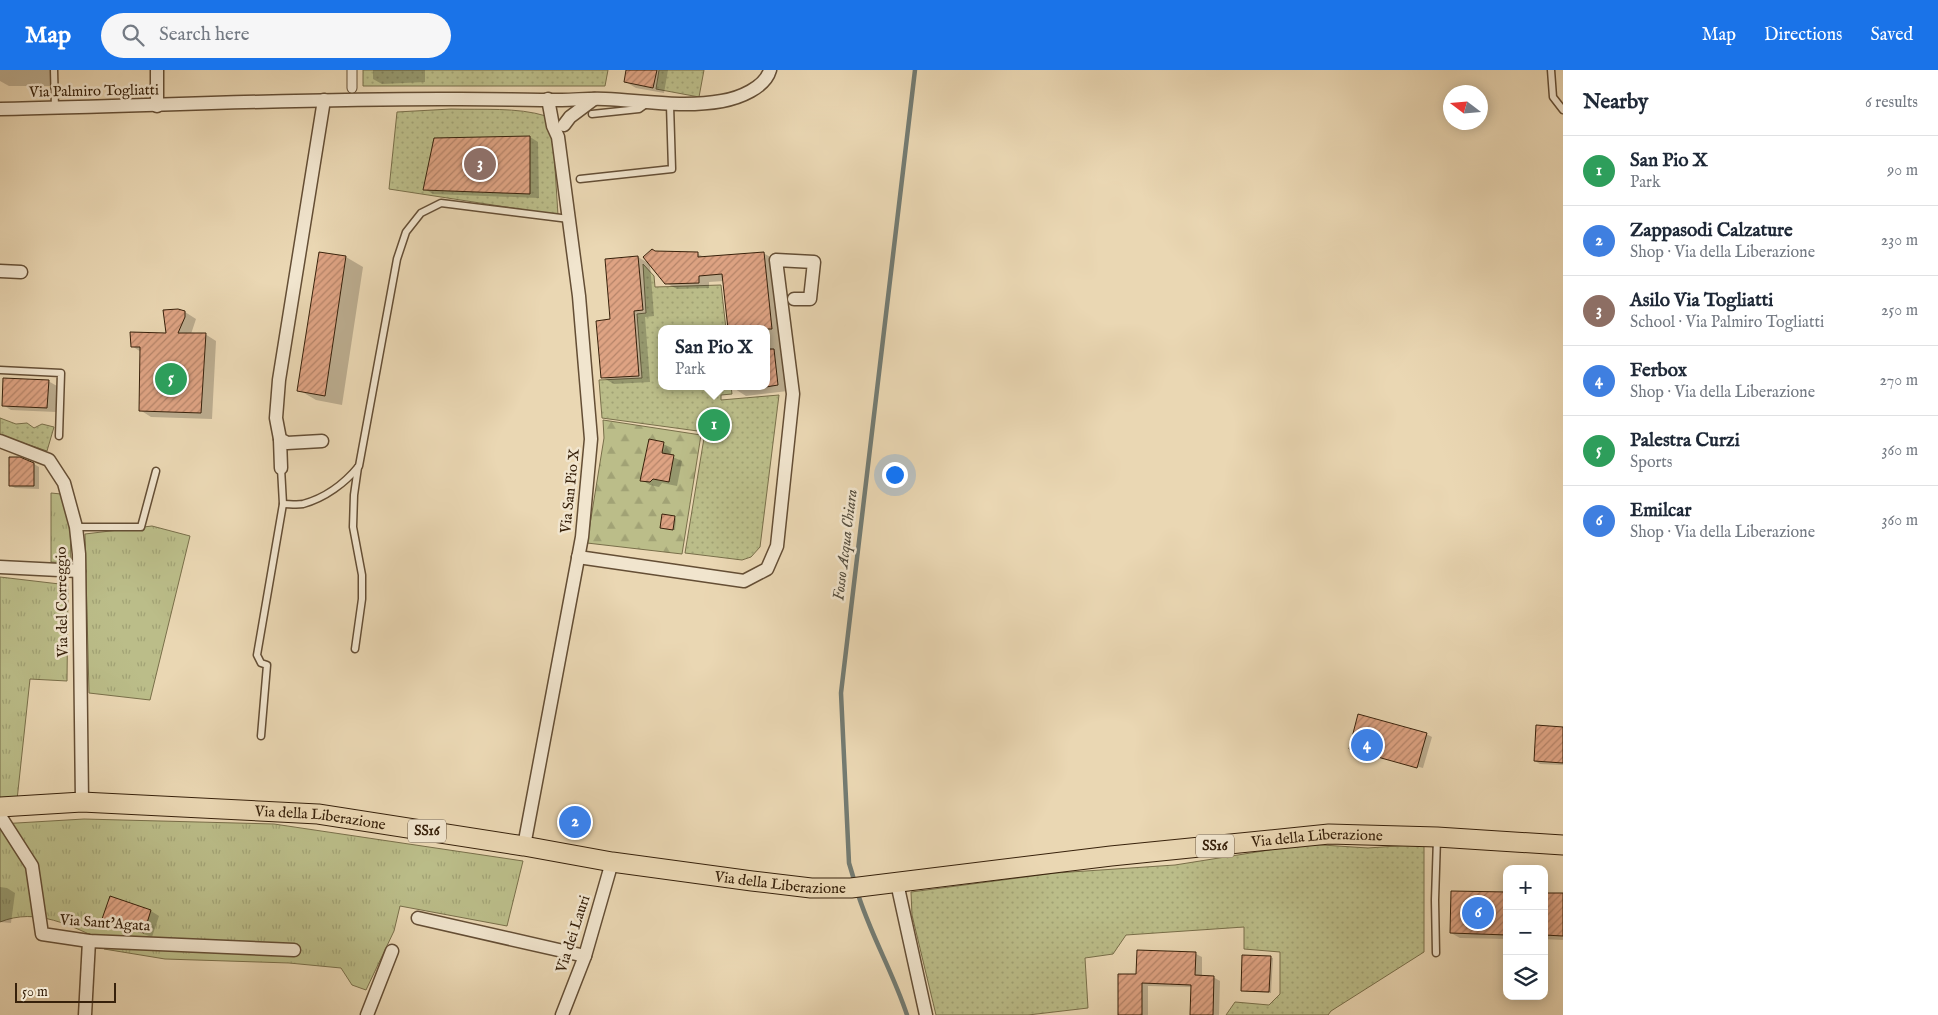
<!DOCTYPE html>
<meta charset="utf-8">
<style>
body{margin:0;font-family:"IM FELL English",serif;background:#f6f6f7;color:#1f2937}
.controls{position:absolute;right:15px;bottom:15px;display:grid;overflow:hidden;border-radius:10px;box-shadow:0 2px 12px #0003}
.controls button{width:45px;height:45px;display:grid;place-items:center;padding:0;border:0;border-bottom:1px solid #e0e1e3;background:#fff;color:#1f2937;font:25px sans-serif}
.compass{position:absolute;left:1443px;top:15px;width:45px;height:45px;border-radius:50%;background:#fff;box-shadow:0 2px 12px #0003;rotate:286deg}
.scale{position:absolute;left:15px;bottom:12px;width:101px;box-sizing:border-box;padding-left:5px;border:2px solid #37210b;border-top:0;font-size:14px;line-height:18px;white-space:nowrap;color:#37210b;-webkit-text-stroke:4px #f1e5ce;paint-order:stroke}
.you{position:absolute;left:894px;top:404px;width:18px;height:18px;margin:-12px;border:4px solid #fff;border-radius:50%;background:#1a73e8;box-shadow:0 0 0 8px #1a73e833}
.badge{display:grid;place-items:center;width:32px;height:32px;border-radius:50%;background:#1a73e8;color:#fff;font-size:16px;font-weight:700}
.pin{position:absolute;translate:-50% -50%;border:2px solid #fff;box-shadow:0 1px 5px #0006}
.popup{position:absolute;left:658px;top:255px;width:112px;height:65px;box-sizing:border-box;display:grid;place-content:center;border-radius:10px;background:#fff;filter:drop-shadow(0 1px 4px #0005);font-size:16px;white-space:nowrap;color:#747a83}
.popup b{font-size:19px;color:#1f2937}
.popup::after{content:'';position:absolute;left:50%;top:100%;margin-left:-10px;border:10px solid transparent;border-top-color:#fff}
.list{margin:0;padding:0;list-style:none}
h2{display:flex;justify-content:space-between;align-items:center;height:65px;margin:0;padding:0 20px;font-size:21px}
h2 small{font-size:16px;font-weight:400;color:#747a83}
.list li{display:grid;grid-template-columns:32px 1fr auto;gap:15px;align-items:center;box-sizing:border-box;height:70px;padding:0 20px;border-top:1px solid #e0e1e3}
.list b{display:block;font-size:19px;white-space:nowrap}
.list p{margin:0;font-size:16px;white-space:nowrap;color:#747a83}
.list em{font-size:16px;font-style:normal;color:#747a83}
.icon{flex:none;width:28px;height:28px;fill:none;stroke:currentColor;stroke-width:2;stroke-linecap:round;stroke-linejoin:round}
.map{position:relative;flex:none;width:1563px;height:945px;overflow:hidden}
header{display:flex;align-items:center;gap:30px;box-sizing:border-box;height:70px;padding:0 25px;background:#1a73e8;color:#fff}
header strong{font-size:24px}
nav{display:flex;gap:28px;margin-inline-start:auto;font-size:18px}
.search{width:350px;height:45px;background:#f6f6f7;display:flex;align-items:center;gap:12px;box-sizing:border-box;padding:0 18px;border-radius:28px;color:#747a83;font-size:19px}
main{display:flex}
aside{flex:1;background:#fff}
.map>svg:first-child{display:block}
.grass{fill:url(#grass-tufts);stroke:#796f4a}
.forest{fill:url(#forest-firs);stroke:#796f4a}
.park{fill:url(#park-dots);stroke:#796f4a}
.shadow{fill:#0003}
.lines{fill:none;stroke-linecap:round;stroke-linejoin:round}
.stream{stroke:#737b72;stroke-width:4.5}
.building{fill:url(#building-hatch);stroke:#37210b}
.service-casing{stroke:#644e35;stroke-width:9}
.pedestrian-casing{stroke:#644e35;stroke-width:11}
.minor-casing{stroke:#644e35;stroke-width:15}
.primary-casing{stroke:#37210b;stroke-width:21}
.service{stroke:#f1e5ce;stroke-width:6}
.pedestrian{stroke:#f1e5ce;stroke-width:9}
.minor{stroke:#f1e5ce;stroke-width:12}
.primary{stroke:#ead7b3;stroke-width:19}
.labels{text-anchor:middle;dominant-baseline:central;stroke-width:5;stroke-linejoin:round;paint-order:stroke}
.shield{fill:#f1e5ce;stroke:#6f5c46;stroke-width:1}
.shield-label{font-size:14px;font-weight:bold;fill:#37210b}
.street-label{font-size:15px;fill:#37210b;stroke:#f1e5ce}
.water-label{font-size:16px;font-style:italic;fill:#554e3f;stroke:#f1e5ce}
</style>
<header>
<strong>Map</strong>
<div class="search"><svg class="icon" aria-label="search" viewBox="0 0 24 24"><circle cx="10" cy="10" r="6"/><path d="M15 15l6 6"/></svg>Search here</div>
<nav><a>Map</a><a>Directions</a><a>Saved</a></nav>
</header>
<main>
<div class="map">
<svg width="1563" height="945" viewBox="0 0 1563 945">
<defs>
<pattern id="grass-tufts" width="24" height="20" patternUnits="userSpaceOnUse" patternTransform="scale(1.25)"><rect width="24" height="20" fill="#bbbd89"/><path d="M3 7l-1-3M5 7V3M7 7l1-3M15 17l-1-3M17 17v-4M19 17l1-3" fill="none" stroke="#a1a275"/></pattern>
<pattern id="forest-firs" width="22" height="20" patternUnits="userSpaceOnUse" patternTransform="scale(1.25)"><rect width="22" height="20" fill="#bbbd89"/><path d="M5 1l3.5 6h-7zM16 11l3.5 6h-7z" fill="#a1a275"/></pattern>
<pattern id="park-dots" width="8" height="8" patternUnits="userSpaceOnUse" patternTransform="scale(1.25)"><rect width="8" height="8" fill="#bbbd89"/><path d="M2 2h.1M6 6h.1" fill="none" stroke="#a1a275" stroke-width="1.8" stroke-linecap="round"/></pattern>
<pattern id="building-hatch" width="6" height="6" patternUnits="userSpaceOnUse" patternTransform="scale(1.25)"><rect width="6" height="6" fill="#dea383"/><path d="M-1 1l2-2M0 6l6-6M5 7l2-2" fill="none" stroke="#b58469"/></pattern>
</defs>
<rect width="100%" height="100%" fill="#ead7b3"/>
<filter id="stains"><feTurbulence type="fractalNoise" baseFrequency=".004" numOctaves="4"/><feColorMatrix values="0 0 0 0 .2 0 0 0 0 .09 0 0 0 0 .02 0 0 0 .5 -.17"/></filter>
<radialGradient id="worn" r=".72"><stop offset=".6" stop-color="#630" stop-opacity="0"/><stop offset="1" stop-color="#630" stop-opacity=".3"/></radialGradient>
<g class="grass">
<polygon points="51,423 61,424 70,454 71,493 51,492"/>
<polygon points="152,456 190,466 150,630 89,623 85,464"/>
<polygon points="0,507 68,515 67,611 30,609 17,730 0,731"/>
<path d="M84,749L274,754L523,791L507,856L400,836L394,861L366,920L352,915L341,898L289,893L165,889L104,879V871C71,856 37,837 0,852V754Z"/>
</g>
<polygon class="forest" points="603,350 701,365 682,484 587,473 604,368"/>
<g class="park">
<polygon points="363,0 608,0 605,16 363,16"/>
<polygon points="659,0 704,0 699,27 656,19"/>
<path d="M451,39C482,40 517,37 546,46L553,67L558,145L389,119L397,42Z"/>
<polygon points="643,194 654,206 655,217 721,215 726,259 662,259 662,316 731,316 732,324 721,325 721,330 779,325 760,477 751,487 742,490 685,483 705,362 602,348 599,310 642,308 637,244 646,243"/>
<polygon points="0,348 16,354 27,353 34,358 42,354 54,357 47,381 0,365"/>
<polygon points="1307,774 1368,778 1424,774 1424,882 1331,941 1328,945 1226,945 1235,932 1269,935 1280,924 1280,882 1244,879 1244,857 1126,865 1113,884 1085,888 1088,938 1028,945 936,945 912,845 911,822 1056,803 1175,795"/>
</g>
<g class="shadow">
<polygon points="0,0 58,0 58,16 9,16 0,11"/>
<polygon points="373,0 425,0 425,12 382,14 373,9"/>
<polygon points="628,0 668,0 664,23 636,18 626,12"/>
<polygon points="530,67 538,72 539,128 433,124 425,119"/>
<polygon points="320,183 346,187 363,197 342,335 316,330 299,320"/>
<polygon points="655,183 698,184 706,188 763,183 774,189 788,321 746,326 735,319 735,316 766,316 766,259 724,211 709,212 709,218 677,219 666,213"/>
<polygon points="638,187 650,194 654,246 645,247 650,312 614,314 602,307 611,251 606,190"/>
<polygon points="185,242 196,249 191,264 205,264 216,271 212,349 151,347 140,340 141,282 132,276 167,264"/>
<polygon points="48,311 57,316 56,342 11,340 3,335"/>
<polygon points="663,374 672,378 670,386 682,391 677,416 662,413 659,417 650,415 642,410"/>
<polygon points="34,394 39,397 39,419 15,418 10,415"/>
<polygon points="674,447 676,449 675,460 664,458"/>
<polygon points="1563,658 1563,695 1540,694 1535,691"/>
<polygon points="1426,664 1432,667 1423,698 1350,679"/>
<polygon points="0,817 7,818 15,823 11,853 0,852"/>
<polygon points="1507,823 1507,869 1460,868 1451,863"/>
<polygon points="1544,824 1563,825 1563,870 1544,869"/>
<polygon points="111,828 151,841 159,846 152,867 112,853 104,848"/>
<polygon points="1196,884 1202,887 1202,907 1213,907 1220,911 1219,945 1191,945 1192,917 1148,916 1148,945 1119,945 1137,906"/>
<polygon points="1270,887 1273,888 1271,923 1242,921"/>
</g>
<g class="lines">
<g class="stream">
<polyline points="855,813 849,793 841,623 915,0"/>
<path d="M857,821C870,864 893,902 907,945"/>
</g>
</g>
<g class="building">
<polygon points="626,0 657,0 653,18 624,12"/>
<polygon points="530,66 530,124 423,120 434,68"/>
<polygon points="652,179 655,181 698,182 698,187 764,182 772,259 728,259 722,204 699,206 699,213 665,214 643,187"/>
<polygon points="319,182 346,186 325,326 297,321"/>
<polygon points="638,186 643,240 634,241 639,306 601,308 596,251 610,249 605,189"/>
<polygon points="178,239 185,241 185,247 178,263 206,263 201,343 139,341 140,277 131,277 130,262 166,263 163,240"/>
<polygon points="766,279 774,279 778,315 766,317"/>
<polygon points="3,308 49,310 47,338 2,336"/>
<polygon points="649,369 664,372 662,383 674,385 669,412 653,409 650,412 640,411"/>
<polygon points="9,387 20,387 34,393 34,416 9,416"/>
<polygon points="662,444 675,446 673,460 660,458"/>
<polygon points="1358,644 1427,663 1417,698 1349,679"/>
<polygon points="1536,655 1563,657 1563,693 1534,691"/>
<polygon points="1451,821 1507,822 1507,865 1450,863"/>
<polygon points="1544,823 1563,823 1563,866 1544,865"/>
<polygon points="110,826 151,840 144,863 102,849"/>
<polygon points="1137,880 1196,882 1195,905 1214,906 1213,945 1190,945 1191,915 1142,913 1142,945 1118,945 1118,904 1136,904"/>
<polygon points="1242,885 1271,886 1269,922 1241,921"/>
</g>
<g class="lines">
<defs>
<g id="service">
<polyline points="54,0 55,38"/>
<polyline points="1551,0 1553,27 1563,40"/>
<polyline points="592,44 639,39 646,34"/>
<polyline points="580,109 672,99 670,35"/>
<polyline points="0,300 61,303 59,366"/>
<path d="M283,434C289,434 297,435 303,434C325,428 345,413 359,396L397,189L406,162L421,143L441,133L569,149"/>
<polyline points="76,457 141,457 156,401"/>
<polyline points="355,579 362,529 362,505 353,457 354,425 358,397"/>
<polyline points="261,666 267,595 261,593 257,585 283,434 281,398"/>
<polyline points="1436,883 1435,830 1437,768"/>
</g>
<polyline id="pedestrian" points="352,0 352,18"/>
<g id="minor">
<polyline points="157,36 157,0"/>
<path d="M0,39C153,36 306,28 460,29C494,29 528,30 562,30C576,30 591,28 605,29C645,31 683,38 722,31C739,28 765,18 770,0"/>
<polyline points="564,55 570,47 594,29"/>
<polyline points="0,201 21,202"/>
<polyline points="280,369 281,398"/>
<polyline points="0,371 49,390 64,413 76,457 79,484 82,732"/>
<polyline points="322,371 287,373 280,369 276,348 279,310 324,30"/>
<polyline points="578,487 744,511 767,499 777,476 793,324 776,190 814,192 810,229 794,229"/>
<polyline points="0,497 79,501"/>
<polyline points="0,746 32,796 42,864 89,871 294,880"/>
<polyline points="524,776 582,467 591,369 579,226 558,67 553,56 548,29"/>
<polyline points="897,813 926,945"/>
<polyline points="418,848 585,886"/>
<polyline points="85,945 89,871"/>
<polyline points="367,945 392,881"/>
<polyline points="562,945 585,886 612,792"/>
</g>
<g id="primary">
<path id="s1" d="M0,737L82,732L318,744L524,776L612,792L752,811L811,818H851L1111,786L1329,764L1437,767L1563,775"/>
</g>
</defs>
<use href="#service" class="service-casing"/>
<use href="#pedestrian" class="pedestrian-casing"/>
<use href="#minor" class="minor-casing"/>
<use href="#primary" class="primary-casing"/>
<use href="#service" class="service"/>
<use href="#pedestrian" class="pedestrian"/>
<use href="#minor" class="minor"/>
<use href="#primary" class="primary"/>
</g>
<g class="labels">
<g class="shield">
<rect x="408" y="749.5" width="38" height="23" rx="4"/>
<rect x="1196" y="764.5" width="38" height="23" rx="4"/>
</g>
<g class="shield-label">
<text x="427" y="761">SS16</text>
<text x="1215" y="776">SS16</text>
</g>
<g class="street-label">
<text transform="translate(94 21) rotate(-1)">Via Palmiro Togliatti</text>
<text transform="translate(570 421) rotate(-84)">Via San Pio X</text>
<text transform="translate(62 532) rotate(-91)">Via del Correggio</text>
<text stroke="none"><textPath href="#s1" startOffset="321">Via della Liberazione</textPath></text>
<text stroke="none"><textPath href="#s1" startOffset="1326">Via della Liberazione</textPath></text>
<text stroke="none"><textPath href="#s1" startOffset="786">Via della Liberazione</textPath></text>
<text transform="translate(105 853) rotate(4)">Via Sant'Agata</text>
<text transform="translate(573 864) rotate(-72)">Via dei Lauri</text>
</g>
<g class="water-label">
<text transform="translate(846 475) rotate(-83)">Fosso Acqua Chiara</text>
</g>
</g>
<rect width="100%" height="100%" filter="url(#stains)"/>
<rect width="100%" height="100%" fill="url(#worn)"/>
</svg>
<div class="controls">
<button>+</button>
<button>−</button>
<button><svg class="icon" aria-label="layers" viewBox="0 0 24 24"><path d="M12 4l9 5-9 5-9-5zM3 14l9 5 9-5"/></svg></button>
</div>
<svg class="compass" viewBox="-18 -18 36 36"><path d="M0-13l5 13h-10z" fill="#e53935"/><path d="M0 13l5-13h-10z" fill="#747a83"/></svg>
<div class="scale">50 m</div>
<div class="you"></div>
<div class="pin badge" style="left:714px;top:355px;background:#2e9e5b">1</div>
<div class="popup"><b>San Pio X</b>Park</div>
<div class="pin badge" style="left:575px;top:752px;background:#3f7fe0">2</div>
<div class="pin badge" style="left:480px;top:94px;background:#8d6e63">3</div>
<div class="pin badge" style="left:1367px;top:675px;background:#3f7fe0">4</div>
<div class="pin badge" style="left:171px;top:309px;background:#2e9e5b">5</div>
<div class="pin badge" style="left:1478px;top:843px;background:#3f7fe0">6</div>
</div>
<aside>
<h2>Nearby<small>6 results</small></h2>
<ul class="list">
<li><span class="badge" style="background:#2e9e5b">1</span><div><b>San Pio X</b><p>Park</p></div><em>90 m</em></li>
<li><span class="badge" style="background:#3f7fe0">2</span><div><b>Zappasodi Calzature</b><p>Shop · Via della Liberazione</p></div><em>230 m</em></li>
<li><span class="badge" style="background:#8d6e63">3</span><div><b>Asilo Via Togliatti</b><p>School · Via Palmiro Togliatti</p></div><em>250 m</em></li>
<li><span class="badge" style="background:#3f7fe0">4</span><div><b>Ferbox</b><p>Shop · Via della Liberazione</p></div><em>270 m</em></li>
<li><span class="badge" style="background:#2e9e5b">5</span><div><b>Palestra Curzi</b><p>Sports</p></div><em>360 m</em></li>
<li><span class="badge" style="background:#3f7fe0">6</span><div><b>Emilcar</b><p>Shop · Via della Liberazione</p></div><em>360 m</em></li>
</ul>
</aside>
</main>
